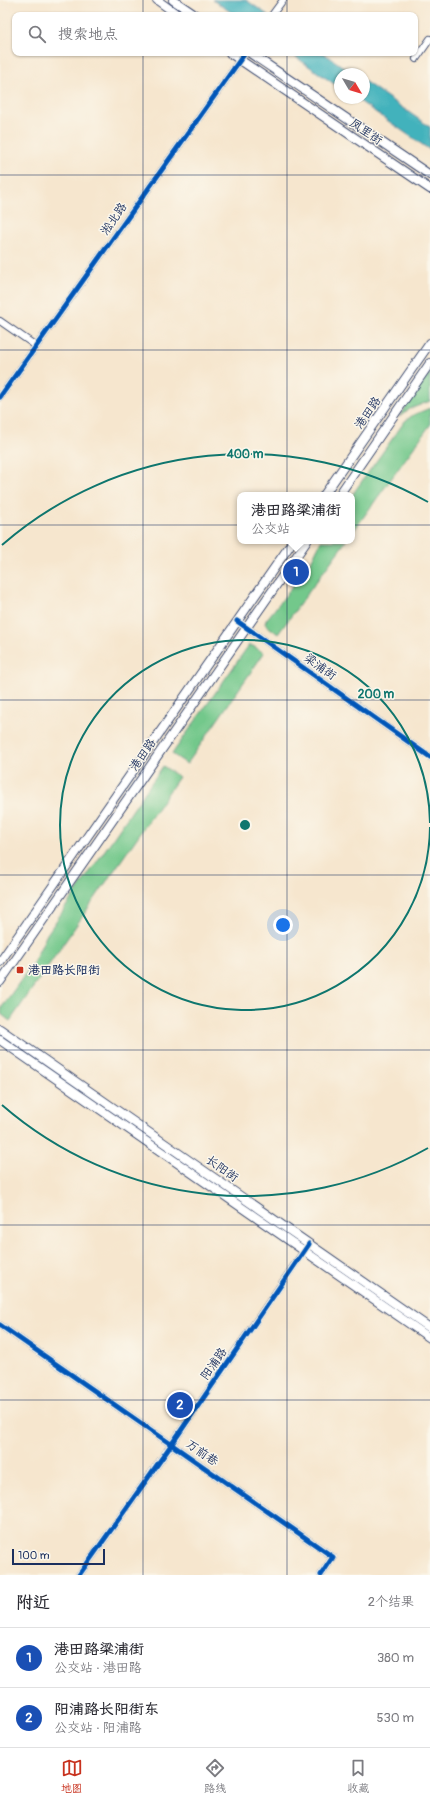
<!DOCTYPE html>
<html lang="zh">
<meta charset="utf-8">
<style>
body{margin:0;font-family:Pangolin,"LXGW WenKai TC",sans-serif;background:#f7f7f7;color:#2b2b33}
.compass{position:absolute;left:334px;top:68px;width:36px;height:36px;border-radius:50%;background:#fff;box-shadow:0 1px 3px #0004;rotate:128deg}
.scale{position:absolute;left:12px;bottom:10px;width:93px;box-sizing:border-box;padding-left:4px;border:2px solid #1b2f5e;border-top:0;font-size:11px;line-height:14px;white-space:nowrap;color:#1b2f5e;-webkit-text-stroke:3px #fbf7ec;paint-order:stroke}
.you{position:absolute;left:283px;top:925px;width:14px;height:14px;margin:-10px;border:3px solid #fff;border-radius:50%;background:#1a73e8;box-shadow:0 0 0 6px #1a73e833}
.badge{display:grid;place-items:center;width:26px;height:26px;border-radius:50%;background:#c8321e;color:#fff;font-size:13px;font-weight:700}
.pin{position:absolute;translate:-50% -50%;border:2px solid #fff;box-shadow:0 1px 4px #0006}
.popup{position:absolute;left:237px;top:492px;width:118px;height:52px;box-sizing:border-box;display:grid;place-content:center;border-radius:8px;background:#fff;filter:drop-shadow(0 1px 3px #0005);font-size:13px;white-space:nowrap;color:#7c7c81}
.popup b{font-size:15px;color:#2b2b33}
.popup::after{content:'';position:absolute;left:50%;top:100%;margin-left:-8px;border:8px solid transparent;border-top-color:#fff}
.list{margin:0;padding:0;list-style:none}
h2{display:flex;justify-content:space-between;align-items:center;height:52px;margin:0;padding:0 16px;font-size:17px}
h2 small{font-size:13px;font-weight:400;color:#7c7c81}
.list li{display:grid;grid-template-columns:26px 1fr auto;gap:12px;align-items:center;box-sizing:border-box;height:60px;padding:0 16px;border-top:1px solid #e1e1e2}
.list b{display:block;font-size:15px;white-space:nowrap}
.list p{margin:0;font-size:13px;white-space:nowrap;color:#7c7c81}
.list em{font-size:13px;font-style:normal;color:#7c7c81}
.icon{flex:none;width:22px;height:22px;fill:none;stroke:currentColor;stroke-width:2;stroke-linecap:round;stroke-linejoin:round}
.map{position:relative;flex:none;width:430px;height:1575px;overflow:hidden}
.search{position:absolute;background:#fff;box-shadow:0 1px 3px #0004;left:12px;right:12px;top:12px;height:44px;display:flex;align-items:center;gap:10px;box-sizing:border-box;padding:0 14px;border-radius:8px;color:#7c7c81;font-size:15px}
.sheet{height:172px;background:#fff}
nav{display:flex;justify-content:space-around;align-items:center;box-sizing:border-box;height:56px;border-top:1px solid #e1e1e2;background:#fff;font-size:11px;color:#7c7c81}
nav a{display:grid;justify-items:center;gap:2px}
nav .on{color:#c8321e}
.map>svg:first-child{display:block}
.green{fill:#73c88b;stroke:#477c74}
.water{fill:#42b2bc;stroke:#2e708d}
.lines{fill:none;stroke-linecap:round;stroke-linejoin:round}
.minor-casing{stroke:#3c4a6f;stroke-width:8}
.major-casing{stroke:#3c4a6f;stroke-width:10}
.minor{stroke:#fff;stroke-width:6}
.major{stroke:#fff;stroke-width:8}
.cycleway-casing{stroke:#fbf7ec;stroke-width:8}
.cycleway{stroke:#0057b8;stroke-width:5}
.grid{fill:none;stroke:#1b2f5e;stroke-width:1;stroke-opacity:0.55}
.ring{fill:none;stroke:#0f766e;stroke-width:2}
.poi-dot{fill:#c8321e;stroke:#fbf7ec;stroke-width:1.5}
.labels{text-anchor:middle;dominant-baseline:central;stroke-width:3;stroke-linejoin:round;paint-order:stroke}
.street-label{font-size:12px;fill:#1b2f5e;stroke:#fbf7ec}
.poi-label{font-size:12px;font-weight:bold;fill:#1b2f5e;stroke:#fbf7ec;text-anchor:start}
.centre{fill:#0f766e;stroke:#fbf7ec;stroke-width:2}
.ring-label{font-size:12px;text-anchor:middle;font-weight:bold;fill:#0f766e;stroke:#fbf7ec;stroke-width:3;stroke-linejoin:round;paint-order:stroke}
</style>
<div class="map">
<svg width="430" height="1575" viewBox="0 0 430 1575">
<rect width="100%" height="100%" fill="#fbf7ec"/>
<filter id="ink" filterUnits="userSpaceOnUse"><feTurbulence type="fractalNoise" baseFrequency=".025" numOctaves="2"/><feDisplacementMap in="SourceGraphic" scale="8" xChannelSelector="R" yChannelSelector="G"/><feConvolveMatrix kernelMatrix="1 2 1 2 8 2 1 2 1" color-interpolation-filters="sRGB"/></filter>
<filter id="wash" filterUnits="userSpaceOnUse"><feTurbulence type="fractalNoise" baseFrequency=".012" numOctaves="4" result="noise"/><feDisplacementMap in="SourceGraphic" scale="16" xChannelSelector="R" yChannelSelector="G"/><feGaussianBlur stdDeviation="0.9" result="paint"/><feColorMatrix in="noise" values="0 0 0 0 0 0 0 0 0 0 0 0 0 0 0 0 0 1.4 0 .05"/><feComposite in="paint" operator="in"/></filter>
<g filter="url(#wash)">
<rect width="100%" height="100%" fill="#f6e6ce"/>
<g class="green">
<polygon points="430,372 430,401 410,409 399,417"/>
<polygon points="430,408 430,425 352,533 352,495 405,421 413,415"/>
<polygon points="321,541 346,541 278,634 265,624 266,620 309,566"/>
<polygon points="249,645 253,646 264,653 187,764 172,754"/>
<polygon points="163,766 179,777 10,1021 1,1014 2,1007 33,963 47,934"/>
</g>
<g class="water">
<polygon points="213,0 246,0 268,15 235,15"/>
<polygon points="290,53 323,53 354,74 340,74 340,88"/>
<polygon points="364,81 430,127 430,150 355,98 364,98"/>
</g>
</g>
<g filter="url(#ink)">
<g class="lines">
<defs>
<g id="minor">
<polyline points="272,15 283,0"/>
<polyline points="416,59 430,39"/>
<polyline points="0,321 36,346"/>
<polyline points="0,397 245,53"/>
<polyline points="237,621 430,757"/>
<polyline points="0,1325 333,1557 321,1575"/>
<polyline points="79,1575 167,1451 306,1248"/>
</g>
<g id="major">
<polyline points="157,0 178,15"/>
<polyline points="173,0 195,15"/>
<polyline points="230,53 430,189"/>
<polyline points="250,53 430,175"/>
<polyline points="324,495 430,343"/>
<polyline points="339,495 430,363"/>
<polyline points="0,962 293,541"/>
<polyline points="0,982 307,541"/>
<polyline points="0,1029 430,1328"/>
<polyline points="0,1040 430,1338"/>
</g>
</defs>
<use href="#minor" class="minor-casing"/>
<use href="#major" class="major-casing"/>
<use href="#minor" class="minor"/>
<use href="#major" class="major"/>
<defs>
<g id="cycleway">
<polyline points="0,397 245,53"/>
<polyline points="237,621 430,757"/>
<polyline points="0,1325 333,1557 321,1575"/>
<polyline points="79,1575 167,1451 309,1244"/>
</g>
</defs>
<use href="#cycleway" class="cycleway-casing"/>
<use href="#cycleway" class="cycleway"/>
</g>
</g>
<path class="grid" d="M143,0V15M287,0V15M143,53V1575M287,53V1575M0,175H430M0,350H430M0,525H430M0,700H430M0,875H430M0,1050H430M0,1225H430M0,1400H430"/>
<g class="ring">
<path d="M430 827A185 185 0 1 1 430 823"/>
<path d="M428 1148A371 371 0 0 1 2 1105M2 545A371 371 0 0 1 428 502"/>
</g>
<rect class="poi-dot" x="16" y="966" width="8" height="8" rx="2"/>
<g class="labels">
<g class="street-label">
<text transform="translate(366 132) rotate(34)">凤里街</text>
<text transform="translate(114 219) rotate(-55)">淞北路</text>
<text transform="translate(368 413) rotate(-55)">港田路</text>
<text transform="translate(320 667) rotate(35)">梁浦街</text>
<text transform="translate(143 755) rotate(-55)">港田路</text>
<text transform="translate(222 1169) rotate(35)">长阳街</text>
<text transform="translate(214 1364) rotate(-55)">阳浦路</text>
<text transform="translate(202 1453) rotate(35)">万前巷</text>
</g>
<g class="poi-label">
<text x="28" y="970">港田路长阳街</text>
</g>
</g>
<circle cx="245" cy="825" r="6" class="centre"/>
<g class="ring-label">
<text x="245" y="458">400 m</text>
<text x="376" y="698">200 m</text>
</g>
</svg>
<svg class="compass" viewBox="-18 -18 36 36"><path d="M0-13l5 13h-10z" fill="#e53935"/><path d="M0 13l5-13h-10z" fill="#7c7c81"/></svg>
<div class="scale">100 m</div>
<div class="you"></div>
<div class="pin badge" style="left:296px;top:572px;background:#1a4fb4">1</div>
<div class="popup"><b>港田路梁浦街</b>公交站</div>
<div class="pin badge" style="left:180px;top:1405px;background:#1a4fb4">2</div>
<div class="search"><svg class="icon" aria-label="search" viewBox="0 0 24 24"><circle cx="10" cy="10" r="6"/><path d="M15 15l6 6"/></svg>搜索地点</div>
</div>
<section class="sheet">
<h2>附近<small>2个结果</small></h2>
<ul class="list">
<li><span class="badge" style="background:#1a4fb4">1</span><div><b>港田路梁浦街</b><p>公交站 · 港田路</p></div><em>380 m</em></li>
<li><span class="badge" style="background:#1a4fb4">2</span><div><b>阳浦路长阳街东</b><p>公交站 · 阳浦路</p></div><em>530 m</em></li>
</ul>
</section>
<nav>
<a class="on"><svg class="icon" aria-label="map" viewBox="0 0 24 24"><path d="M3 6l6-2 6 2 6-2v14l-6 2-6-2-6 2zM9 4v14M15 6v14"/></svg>地图</a>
<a><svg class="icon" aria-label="directions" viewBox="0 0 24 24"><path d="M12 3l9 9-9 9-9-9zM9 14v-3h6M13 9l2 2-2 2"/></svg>路线</a>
<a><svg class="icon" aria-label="saved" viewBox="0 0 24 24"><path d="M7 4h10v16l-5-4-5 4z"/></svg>收藏</a>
</nav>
